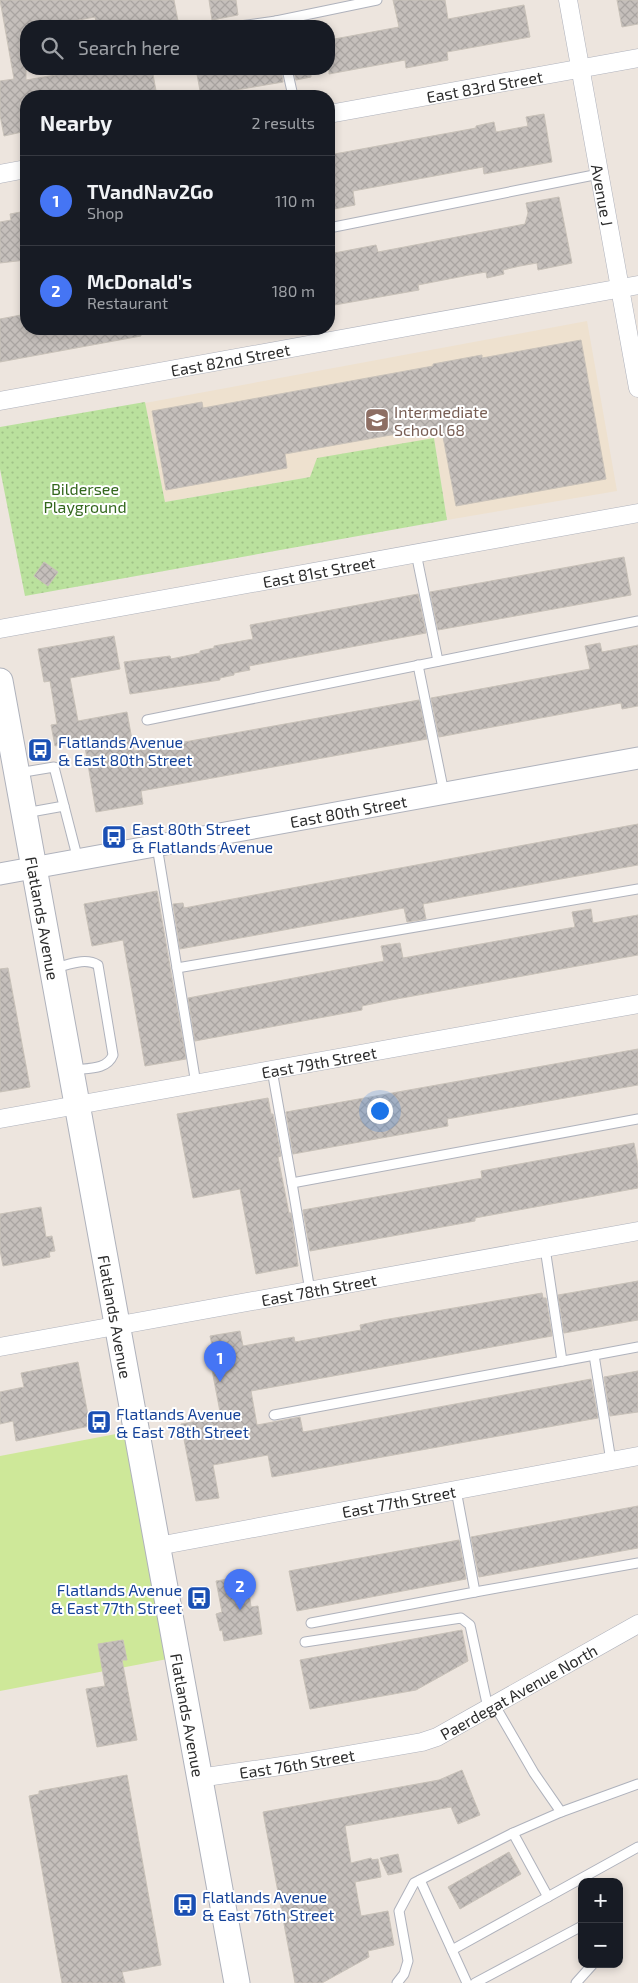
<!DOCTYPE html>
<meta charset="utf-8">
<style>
body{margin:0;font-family:"Exo 2",sans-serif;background:#242831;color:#f1f3f6}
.controls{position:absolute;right:15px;bottom:15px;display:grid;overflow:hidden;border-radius:10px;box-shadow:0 2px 8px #0003}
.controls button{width:45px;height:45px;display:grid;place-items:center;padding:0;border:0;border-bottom:1px solid #363941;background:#171b24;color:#f1f3f6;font:25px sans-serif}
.you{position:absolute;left:379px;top:1110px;width:18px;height:18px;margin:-12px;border:4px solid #fff;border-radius:50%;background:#1a73e8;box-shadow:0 0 0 8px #1a73e833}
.badge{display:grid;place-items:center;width:32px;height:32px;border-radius:50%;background:#4575f4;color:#fff;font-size:16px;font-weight:700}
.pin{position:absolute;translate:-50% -41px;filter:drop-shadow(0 1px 2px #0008)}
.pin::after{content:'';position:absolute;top:26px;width:18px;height:15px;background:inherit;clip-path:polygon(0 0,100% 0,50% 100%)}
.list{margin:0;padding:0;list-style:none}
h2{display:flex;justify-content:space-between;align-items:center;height:65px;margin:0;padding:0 20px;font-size:21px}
h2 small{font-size:16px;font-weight:400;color:#9ea1a6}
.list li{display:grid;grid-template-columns:32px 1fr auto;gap:15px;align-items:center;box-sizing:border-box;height:90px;padding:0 20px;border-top:1px solid #363941}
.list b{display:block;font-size:19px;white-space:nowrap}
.list p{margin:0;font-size:16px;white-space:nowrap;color:#9ea1a6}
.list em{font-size:16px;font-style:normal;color:#9ea1a6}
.icon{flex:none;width:28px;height:28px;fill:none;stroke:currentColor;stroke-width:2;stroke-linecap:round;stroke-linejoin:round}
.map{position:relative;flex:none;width:638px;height:1983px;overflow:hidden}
.search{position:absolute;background:#171b24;box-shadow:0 2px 8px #0003;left:20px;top:20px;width:315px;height:55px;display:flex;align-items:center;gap:12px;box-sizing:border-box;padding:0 18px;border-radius:20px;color:#9ea1a6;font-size:19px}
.panel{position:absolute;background:#171b24;box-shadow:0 2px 8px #0003;left:20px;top:90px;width:315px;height:245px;border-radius:20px}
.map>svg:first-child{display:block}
.education{fill:#eee1cf}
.green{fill:url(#green-dots)}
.pitch{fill:#cee899}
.building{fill:url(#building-cross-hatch);stroke:#c8c1b8}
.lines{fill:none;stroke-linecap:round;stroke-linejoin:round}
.service-casing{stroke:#afb2bc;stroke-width:11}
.minor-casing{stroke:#afb2bc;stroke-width:19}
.tertiary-casing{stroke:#afb2bc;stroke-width:23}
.secondary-casing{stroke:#afb2bc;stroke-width:27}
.service{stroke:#fff;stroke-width:9}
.minor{stroke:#fff;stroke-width:18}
.tertiary{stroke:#fff;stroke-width:21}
.secondary{stroke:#fff;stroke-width:25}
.labels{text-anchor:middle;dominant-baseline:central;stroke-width:4;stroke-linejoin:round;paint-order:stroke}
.street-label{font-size:16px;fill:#2c2c2c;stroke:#fff}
.education-label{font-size:16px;fill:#785e54;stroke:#fff;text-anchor:start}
.park-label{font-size:16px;fill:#33671d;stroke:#fff}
.transit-label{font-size:16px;fill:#164399;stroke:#fff;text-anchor:start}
</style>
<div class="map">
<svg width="638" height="1983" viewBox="0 0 638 1983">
<defs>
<pattern id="green-dots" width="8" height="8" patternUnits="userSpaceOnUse" patternTransform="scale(1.25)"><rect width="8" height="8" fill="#bae19d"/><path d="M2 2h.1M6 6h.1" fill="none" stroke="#a0c187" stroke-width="1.8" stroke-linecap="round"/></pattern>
<pattern id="building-cross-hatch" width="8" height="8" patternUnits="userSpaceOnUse" patternTransform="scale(1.25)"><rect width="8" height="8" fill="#c5bfbb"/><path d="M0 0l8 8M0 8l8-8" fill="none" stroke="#a9a4a1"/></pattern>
</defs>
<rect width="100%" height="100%" fill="#ede5de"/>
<polygon class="education" points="587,321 617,491 447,520 434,438 310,477 165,502 145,403"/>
<polygon class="green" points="145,402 165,502 310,477 317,458 434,438 447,520 25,596 0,469 0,427"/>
<polygon class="pitch" points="137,1430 178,1657 0,1691 0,1456"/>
<g class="building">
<polygon points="0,0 174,0 179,26 97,26 95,17 45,26 26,26 26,80 91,69 152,69 157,96 26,96 26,128 21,129 22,132 4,136 0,115 0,81 14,79"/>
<polygon points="209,0 236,0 238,15 212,20"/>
<polygon points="393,0 445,0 448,19 524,5 530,37 447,52 448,60 406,68 405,60 329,74 329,40 399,27"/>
<polygon points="617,0 638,0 638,24 622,27"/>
<polygon points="196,69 281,69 283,82 201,96"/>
<polygon points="293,69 311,69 311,77 296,80"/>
<polygon points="544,114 552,162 484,174 483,167 353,191 355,205 329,210 329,155 476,128 476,126 494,122 496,132 528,126 526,117"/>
<polygon points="559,197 572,263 538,270 537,263 520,266 503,270 504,274 487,278 486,272 469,275 418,285 419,290 329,306 329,254 376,245 378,252 525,224 528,213 526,203"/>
<polygon points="26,211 26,260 0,263 0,222 11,220 10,214"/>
<polygon points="26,314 26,329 140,329 141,336 0,362 0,319"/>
<polygon points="581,340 606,479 456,506 441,426 285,454 287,468 166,490 152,411 202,402 203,408 433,366 433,364 482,355 482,358"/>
<polygon points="624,557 631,595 438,630 430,592"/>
<polygon points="44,562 58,572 48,586 34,576"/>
<polygon points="418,594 426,633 249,666 250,670 234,673 234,675 220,678 220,680 130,694 124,662 170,656 171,659 200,653 200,651 214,648 214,646 253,639 250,625"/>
<polygon points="114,636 120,669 70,678 78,721 127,712 134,751 419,700 427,739 141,791 143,804 96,812 84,741 55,746 51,725 57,724 50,681 44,682 38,649"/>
<polygon points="600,643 602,652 638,645 638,706 622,709 621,703 439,737 431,698 590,669 585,646"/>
<polygon points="638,824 638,865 423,904 426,919 407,922 404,908 180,949 173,904 183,903 184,908"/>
<polygon points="157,891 186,1059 145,1066 123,940 92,946 84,904"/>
<polygon points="591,909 593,923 638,915 638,955 391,1000 362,1006 362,1010 195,1041 188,998 384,961 381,946 400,943 403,958 575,927 572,912"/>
<polygon points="8,968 30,1087 0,1092 0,969"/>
<polygon points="638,1049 638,1085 447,1119 448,1126 293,1154 286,1112"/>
<polygon points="268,1098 271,1114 273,1114 281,1156 278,1157 289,1213 291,1213 298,1266 256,1274 240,1189 193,1198 177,1114"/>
<polygon points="634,1143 638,1165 638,1188 475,1218 475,1221 310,1251 303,1210 482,1178 481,1171"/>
<polygon points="41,1207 46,1237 52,1236 55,1251 49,1252 50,1257 3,1266 0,1250 0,1214"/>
<polygon points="638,1281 638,1320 564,1333 558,1295"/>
<polygon points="542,1293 543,1298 546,1298 552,1336 251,1391 257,1425 300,1417 303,1432 591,1379 598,1418 272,1477 268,1455 213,1465 219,1498 196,1501 181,1424 221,1417 212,1370 217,1369 210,1336 240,1331 243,1346 294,1337 295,1342 361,1330 360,1325 383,1320"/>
<polygon points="78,1362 90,1426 16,1441 13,1421 0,1424 0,1392 24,1387 21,1373"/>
<polygon points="638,1371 638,1412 610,1416 604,1377"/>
<polygon points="638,1506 638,1548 479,1577 471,1537"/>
<polygon points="459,1540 466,1579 297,1611 289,1571"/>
<polygon points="234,1578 236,1593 249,1591 251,1607 258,1606 262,1634 224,1641 222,1630 220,1631 216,1614 222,1612 216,1581"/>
<polygon points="462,1630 468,1661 416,1690 310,1709 300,1660"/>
<polygon points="123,1640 127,1660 122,1660 137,1740 97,1747 86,1689 105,1686 98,1644"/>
<polygon points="462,1770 480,1815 458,1824 451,1807 345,1826 351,1863 371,1858 372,1860 378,1859 381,1877 355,1882 361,1916 388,1911 394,1945 368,1951 369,1957 322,1983 295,1983 263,1812 439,1780"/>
<polygon points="127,1775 161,1965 122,1972 125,1983 62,1983 29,1796 39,1794 39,1791"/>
<polygon points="509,1852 521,1874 460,1909 448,1887"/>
<polygon points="398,1854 402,1872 388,1875 380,1858"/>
</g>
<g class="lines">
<defs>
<g id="service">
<polyline points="276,21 377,0"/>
<polyline points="240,26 276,21 277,26"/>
<polyline points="287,69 293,96"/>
<polyline points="329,228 599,174"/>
<polyline points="416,553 438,661"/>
<polyline points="418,665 444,793"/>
<polyline points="147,720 638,621"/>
<polyline points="18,773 54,767 78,860"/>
<polyline points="25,813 64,806"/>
<polyline points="157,846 196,1084"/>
<path d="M55,968C68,965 85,957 98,965L113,1055C107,1070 88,1068 73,1070"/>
<polyline points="177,968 638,889"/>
<polyline points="272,1070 292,1183 638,1119"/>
<polyline points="292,1183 310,1291"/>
<polyline points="545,1248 562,1361"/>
<polyline points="594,1355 611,1461"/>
<polyline points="274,1415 638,1347"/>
<polyline points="475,1592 638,1563"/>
<polyline points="311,1623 475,1592 456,1490"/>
<polyline points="305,1642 461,1618 470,1625 488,1708"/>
<polyline points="494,1704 534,1773 561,1812"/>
<polyline points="513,1833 548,1897"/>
<polyline points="420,1880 467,1983"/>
<polyline points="452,1950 638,1847"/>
<polyline points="397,1983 404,1974 408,1961 399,1911 414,1883 513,1833 561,1812 638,1784"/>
<polyline points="475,1983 582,1926"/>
<polyline points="576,1983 593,1964"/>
</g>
<g id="minor">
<path id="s1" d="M568,0L638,388"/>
<path id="s2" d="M329,114L638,58"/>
<polyline points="0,174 26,169"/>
<path id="s3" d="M0,401L638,285"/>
<path id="s4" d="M0,629L638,513"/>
<path id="s5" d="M0,1119L638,1004"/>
<path id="s6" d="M0,1347L638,1231"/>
<path id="s7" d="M158,1546L638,1456"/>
<path id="s8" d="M199,1778L295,1764L422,1742L437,1737L638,1624"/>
</g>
<g id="tertiary">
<path id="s9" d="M0,874L638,758"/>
</g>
<g id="secondary">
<path id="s10" d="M0,681L237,1983"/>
</g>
</defs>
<use href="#service" class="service-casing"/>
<use href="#minor" class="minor-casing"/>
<use href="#tertiary" class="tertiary-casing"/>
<use href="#secondary" class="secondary-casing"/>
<use href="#service" class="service"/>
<use href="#minor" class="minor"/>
<use href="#tertiary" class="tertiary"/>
<use href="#secondary" class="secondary"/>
</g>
<defs>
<symbol id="school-square" viewBox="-11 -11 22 22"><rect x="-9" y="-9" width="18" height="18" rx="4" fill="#8d6e63" stroke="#fff"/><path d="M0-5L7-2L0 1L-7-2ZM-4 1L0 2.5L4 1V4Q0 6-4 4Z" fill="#fff"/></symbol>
<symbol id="bus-square" viewBox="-11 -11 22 22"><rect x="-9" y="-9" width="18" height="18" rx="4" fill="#1a4fb4" stroke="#fff"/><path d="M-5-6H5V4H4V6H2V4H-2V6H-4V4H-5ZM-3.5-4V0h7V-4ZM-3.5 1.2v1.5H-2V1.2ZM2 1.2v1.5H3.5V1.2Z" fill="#fff"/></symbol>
</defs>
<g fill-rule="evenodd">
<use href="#school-square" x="363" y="406" width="28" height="28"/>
<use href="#bus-square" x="26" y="736" width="28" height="28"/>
<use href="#bus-square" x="100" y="823" width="28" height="28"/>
<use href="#bus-square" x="85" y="1408" width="28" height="28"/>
<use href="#bus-square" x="185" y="1584" width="28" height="28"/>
<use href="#bus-square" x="171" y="1891" width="28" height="28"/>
</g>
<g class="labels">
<g class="street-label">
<text stroke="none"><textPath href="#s2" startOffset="158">East 83rd Street</textPath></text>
<text stroke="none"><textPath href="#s1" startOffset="198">Avenue J</textPath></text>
<text stroke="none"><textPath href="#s3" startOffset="234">East 82nd Street</textPath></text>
<text stroke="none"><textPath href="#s4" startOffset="324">East 81st Street</textPath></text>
<text stroke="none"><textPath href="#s9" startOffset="354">East 80th Street</textPath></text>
<text stroke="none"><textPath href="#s10" startOffset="241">Flatlands Avenue</textPath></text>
<text stroke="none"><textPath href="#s5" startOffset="324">East 79th Street</textPath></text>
<text stroke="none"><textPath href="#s6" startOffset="324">East 78th Street</textPath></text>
<text stroke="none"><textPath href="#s10" startOffset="646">Flatlands Avenue</textPath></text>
<text stroke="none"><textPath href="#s7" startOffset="245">East 77th Street</textPath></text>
<text stroke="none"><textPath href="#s8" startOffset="335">Paerdegat Avenue North</textPath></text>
<text stroke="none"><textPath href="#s10" startOffset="1051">Flatlands Avenue</textPath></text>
<text stroke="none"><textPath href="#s8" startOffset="99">East 76th Street</textPath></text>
</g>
<g class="education-label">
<text x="394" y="411">Intermediate<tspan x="394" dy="18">School 68</tspan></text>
</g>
<g class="park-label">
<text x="85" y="488">Bildersee<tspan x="85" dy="18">Playground</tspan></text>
</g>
<g class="transit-label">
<text x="58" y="741">Flatlands Avenue<tspan x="58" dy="18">&amp; East 80th Street</tspan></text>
<text x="132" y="828">East 80th Street<tspan x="132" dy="18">&amp; Flatlands Avenue</tspan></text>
<text x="116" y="1413">Flatlands Avenue<tspan x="116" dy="18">&amp; East 78th Street</tspan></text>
<text x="182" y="1589" text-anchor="end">Flatlands Avenue<tspan x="182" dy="18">&amp; East 77th Street</tspan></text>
<text x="202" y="1896">Flatlands Avenue<tspan x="202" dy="18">&amp; East 76th Street</tspan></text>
</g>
</g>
</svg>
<div class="controls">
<button>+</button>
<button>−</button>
</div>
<div class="you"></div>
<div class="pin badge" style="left:220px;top:1382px">1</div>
<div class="pin badge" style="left:240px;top:1610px">2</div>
<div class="search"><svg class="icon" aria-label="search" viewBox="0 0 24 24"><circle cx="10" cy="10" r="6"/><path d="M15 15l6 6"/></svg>Search here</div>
<section class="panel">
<h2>Nearby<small>2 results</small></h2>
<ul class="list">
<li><span class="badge">1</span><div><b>TVandNav2Go</b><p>Shop</p></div><em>110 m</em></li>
<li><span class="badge">2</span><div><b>McDonald's</b><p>Restaurant</p></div><em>180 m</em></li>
</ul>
</section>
</div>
